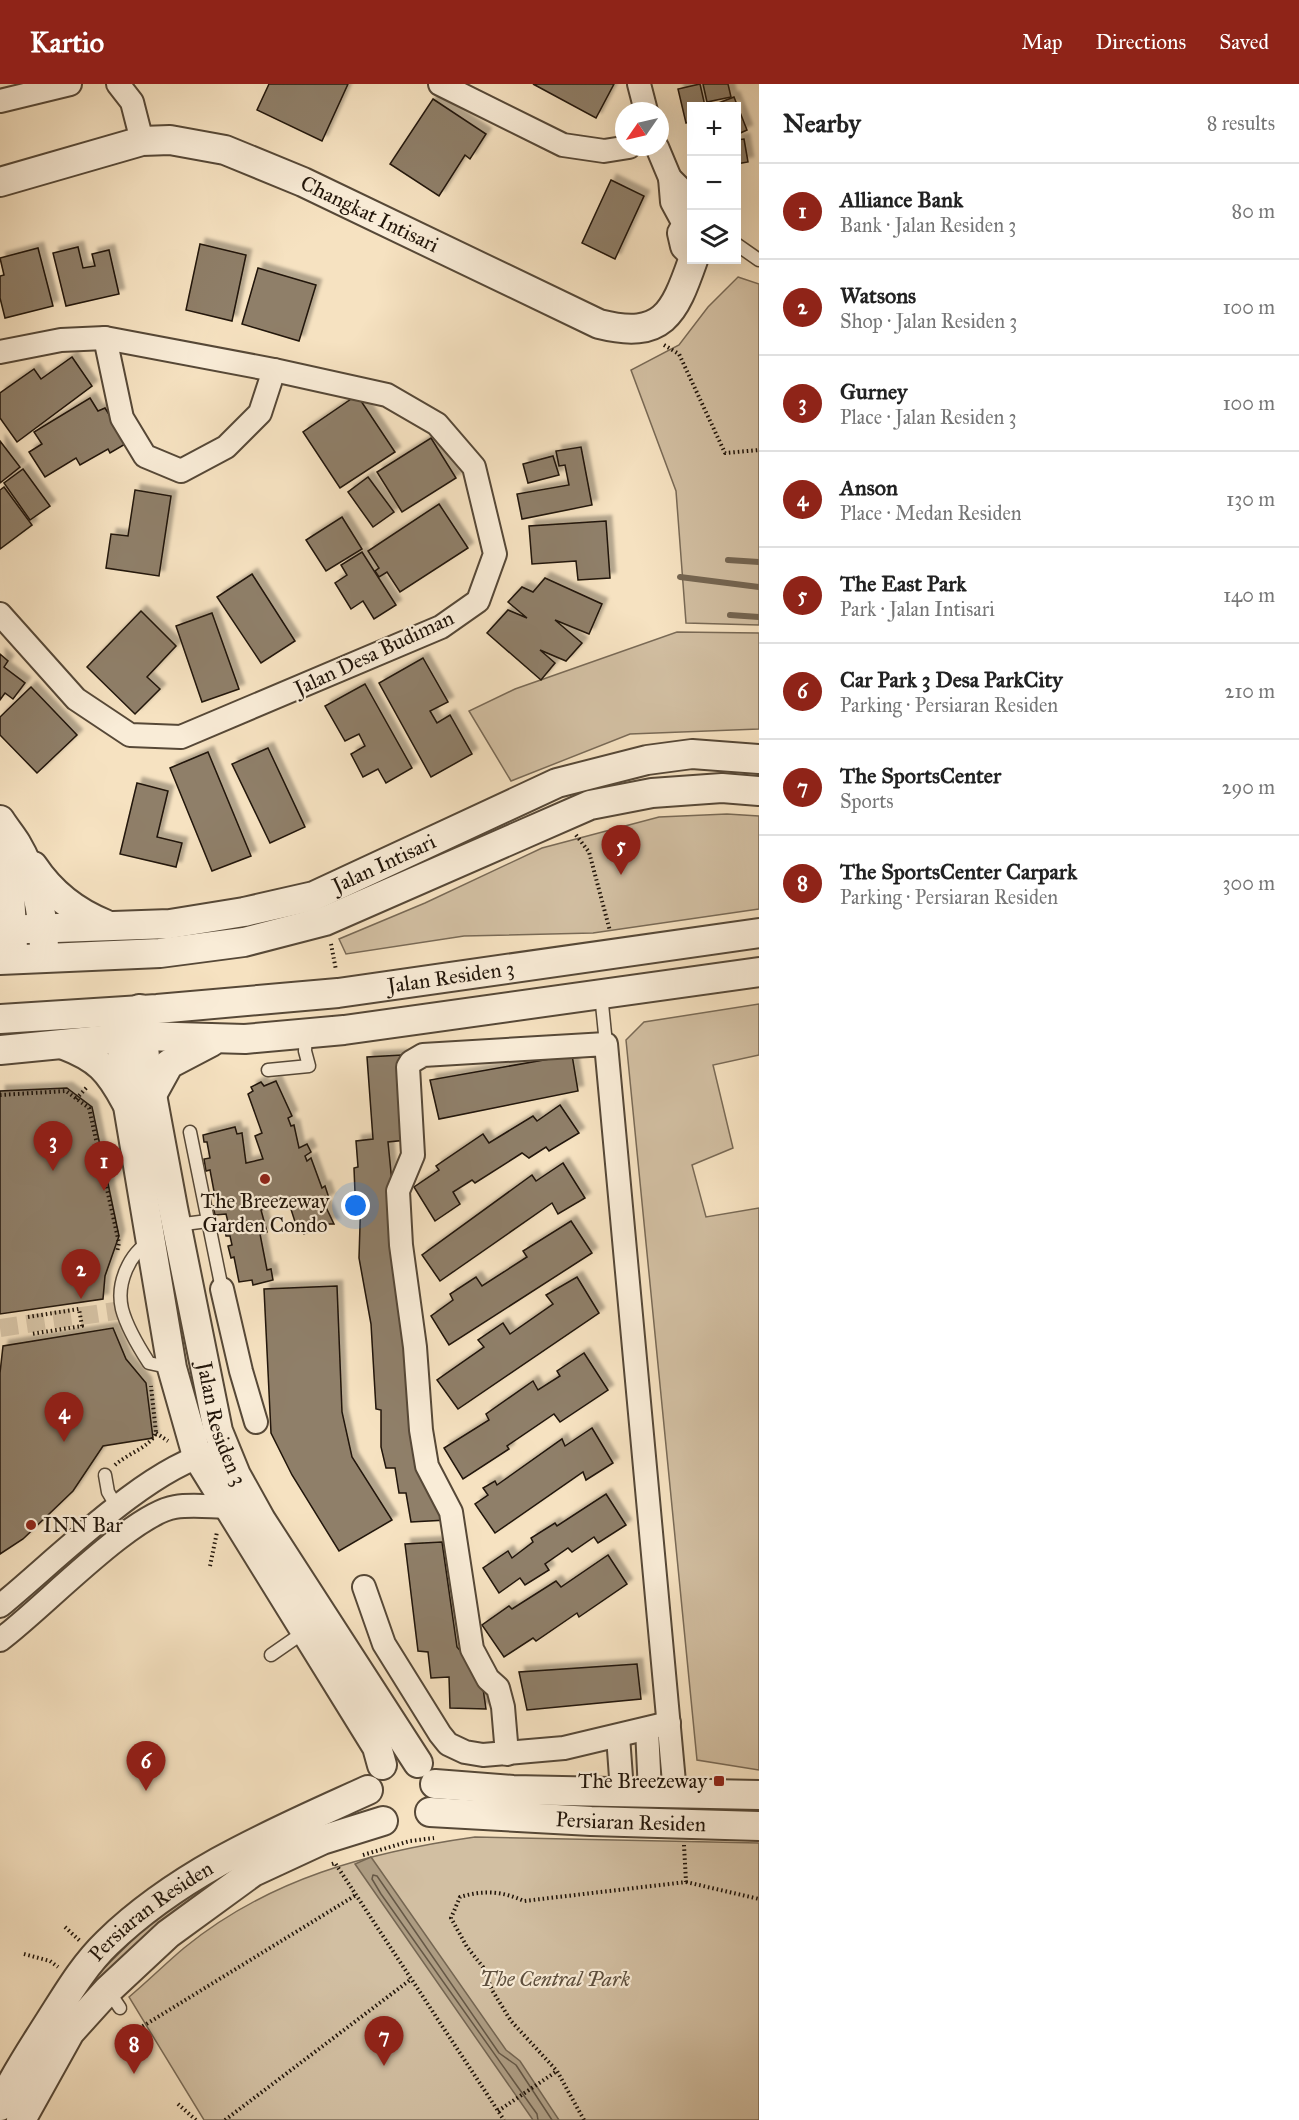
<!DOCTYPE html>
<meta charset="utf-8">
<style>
body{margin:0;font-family:"IM FELL Great Primer",serif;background:#f6f6f6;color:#222}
.controls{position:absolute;right:18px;top:18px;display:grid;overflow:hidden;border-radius:0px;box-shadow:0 6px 24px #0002}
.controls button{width:54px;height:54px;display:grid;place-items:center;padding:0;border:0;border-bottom:2px solid #e0e0e0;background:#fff;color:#222;font:30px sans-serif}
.compass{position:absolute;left:615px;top:18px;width:54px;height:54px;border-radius:50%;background:#fff;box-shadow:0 6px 24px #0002;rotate:236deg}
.you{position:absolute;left:356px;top:1122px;width:21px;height:21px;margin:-15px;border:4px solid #fff;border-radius:50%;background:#1a73e8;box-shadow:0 0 0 9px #1a73e833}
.badge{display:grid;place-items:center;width:39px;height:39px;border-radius:50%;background:#8f2418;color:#fff;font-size:20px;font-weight:700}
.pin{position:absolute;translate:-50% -50px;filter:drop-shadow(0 2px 3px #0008)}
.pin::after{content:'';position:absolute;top:32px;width:21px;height:18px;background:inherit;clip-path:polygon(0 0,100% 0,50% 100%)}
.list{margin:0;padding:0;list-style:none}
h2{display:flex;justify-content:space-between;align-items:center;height:78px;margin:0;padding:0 24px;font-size:26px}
h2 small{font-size:20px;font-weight:400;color:#767676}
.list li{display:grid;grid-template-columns:39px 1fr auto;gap:18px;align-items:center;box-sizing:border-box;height:96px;padding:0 24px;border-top:2px solid #e0e0e0}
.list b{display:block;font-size:22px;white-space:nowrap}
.list p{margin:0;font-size:20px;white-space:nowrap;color:#767676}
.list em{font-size:20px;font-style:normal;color:#767676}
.icon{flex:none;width:33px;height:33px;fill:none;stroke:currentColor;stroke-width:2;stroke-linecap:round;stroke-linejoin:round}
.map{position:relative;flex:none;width:759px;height:2036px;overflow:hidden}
header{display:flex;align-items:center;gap:36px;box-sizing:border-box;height:84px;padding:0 30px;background:#8f2418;color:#fff}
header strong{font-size:28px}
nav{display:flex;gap:33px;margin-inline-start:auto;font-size:21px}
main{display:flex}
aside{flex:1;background:#fff}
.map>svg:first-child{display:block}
.green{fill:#d2bfa2;stroke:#796a56;stroke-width:1.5}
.water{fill:#ad9c82;stroke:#756652;stroke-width:1.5}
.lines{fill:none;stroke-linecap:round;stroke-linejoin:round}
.shore{stroke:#665846;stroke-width:1.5}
.stream{stroke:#756652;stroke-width:6}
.building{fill:#8f7f69;stroke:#201409;stroke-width:1.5;filter:url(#shadow)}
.pedestrian-tunnel{stroke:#d6c3a5;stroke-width:18;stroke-dasharray:18 9;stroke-linecap:butt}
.service-casing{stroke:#564837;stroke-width:15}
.minor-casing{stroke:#564837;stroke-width:26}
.tertiary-casing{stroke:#564837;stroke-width:32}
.path{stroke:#201409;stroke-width:4;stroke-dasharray:1.5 3;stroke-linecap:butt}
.service{stroke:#f9ecd7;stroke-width:12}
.minor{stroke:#f9ecd7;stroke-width:22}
.tertiary{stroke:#f9ecd7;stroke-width:28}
.poi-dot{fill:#8f2418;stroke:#f9ecd7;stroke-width:2}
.labels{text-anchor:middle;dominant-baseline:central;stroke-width:4.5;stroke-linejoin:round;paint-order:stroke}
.street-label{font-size:21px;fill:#201409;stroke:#f9ecd7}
.poi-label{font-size:21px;fill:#201409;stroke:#f9ecd7}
.park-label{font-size:21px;font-style:italic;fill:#5e503f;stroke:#f9ecd7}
</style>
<header>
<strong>Kartio</strong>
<nav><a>Map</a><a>Directions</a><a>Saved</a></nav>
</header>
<main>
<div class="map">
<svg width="759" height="2036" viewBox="0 0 759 2036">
<defs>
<filter id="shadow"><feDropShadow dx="5.5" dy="-5.5" stdDeviation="1.5" flood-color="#0004"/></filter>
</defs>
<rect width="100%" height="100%" fill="#f6e2c1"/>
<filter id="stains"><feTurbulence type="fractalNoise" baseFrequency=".00333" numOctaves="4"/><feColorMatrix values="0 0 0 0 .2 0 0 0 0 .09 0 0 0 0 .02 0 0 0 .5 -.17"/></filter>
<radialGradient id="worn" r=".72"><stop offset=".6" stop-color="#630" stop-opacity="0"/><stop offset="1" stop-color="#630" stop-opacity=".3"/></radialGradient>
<g class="green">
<polygon points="738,193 759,200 759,541 686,539 676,407 631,286 679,261 708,223"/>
<polygon points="677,548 759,549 759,645 630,650 511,697 469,627 515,605"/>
<polygon points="727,730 759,732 759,825 593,849 464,852 346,870 339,855 425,819 542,764 659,733"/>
<polygon points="759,920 759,971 713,981 733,1064 692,1081 706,1133 759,1124 759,1686 697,1676 626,956 644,938"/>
<path d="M475,1753L759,1759V2036H204L129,1913C148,1897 165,1880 184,1864C268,1795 369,1768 475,1753Z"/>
<polygon points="224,1790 160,1841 11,2036 5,2036 90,1898 160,1829"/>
</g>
<polygon class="water" points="371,1773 506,1966 520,1977 559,2036 533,2036 355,1780"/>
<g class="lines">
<polyline class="shore" points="538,2036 537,2030 381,1810 372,1795 373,1791 377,1792 499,1969 516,1981 552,2036"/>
<g class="stream">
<polyline points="728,476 759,478"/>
<polyline points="680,493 759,503"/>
<polyline points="730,531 759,533"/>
</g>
</g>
<g class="building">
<polygon points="269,0 348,0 322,57 257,26"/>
<polygon points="533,0 614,0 596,34"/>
<polygon points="700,0 705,22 692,22 692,37 686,39 678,5"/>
<polygon points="703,0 728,0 731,13 707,18"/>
<polygon points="734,13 747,46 736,51 736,22 717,22 716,20"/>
<polygon points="433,15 486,50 470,75 465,71 439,112 390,80"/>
<polygon points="744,55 748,78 736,80 736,56"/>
<polygon points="611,96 644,112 615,175 582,159"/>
<polygon points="200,160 246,171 232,237 186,226"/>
<polygon points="78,163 83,184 95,182 92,170 109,166 119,210 66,222 53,169"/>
<polygon points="38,164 53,222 5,234 0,214 0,192 4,191 0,174"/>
<polygon points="258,184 316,201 299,257 242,240"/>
<polygon points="72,273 92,302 17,358 0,334 0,309 34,285 41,295"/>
<polygon points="357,311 395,368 340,404 303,348"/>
<polygon points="90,314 98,327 105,324 127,359 110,369 108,365 80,381 76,374 45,393 29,368 42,360 34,348"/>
<polygon points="431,354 456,394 402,428 377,388"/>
<polygon points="0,357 20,383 0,399"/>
<polygon points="581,363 592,421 522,435 517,410 569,401 565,381 559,382 556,367"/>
<polygon points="553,372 559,391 528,399 523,380"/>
<polygon points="23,385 50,422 30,436 4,399"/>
<polygon points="368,393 394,428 373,443 348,408"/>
<polygon points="4,403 32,441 0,465 0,406"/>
<polygon points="135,406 171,412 159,492 106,484 111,450 128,452"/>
<polygon points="439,420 468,464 400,508 387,488 379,493 375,487 379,484 368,467"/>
<polygon points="342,433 362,465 326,487 306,456"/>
<polygon points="606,437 610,494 578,496 576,477 532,480 529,442"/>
<polygon points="362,468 396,521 374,535 363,517 351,525 335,499 347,491 341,481"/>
<polygon points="252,490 295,557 261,579 217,513"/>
<polygon points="545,494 602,520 589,550 555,536 582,559 566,577 540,566 555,579 541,596 487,549 508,526 527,534 508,518 522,503 533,508"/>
<polygon points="141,527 176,562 147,593 160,605 135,630 87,583"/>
<polygon points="212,529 239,605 202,618 176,542"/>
<polygon points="0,570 8,577 4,583 25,599 13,615 5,609 0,616"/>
<polygon points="423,574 448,618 430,627 437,639 450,631 472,670 431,693 379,599"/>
<polygon points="365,600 412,684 386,699 378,685 363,693 351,670 365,662 359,650 345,657 325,622"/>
<polygon points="31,603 77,651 37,689 0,651 0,633"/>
<polygon points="268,664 305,743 270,759 232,680"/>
<polygon points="208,668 251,772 212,787 170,684"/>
<polygon points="137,699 168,707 157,753 182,759 176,783 120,770"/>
<polygon points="402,971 407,1056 388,1058 417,1351 447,1436 411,1438 406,1409 399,1409 395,1384 386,1384 381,1363 381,1326 376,1325 371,1240 359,1174 361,1109 355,1109 354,1084 358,1083 356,1057 373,1055 367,973"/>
<polygon points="572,971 578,1007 439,1035 430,996"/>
<polygon points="276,997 292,1032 288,1034 291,1042 294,1041 299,1064 307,1060 311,1068 305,1072 307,1077 311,1074 322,1104 325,1102 329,1114 323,1117 334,1140 324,1140 304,1150 302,1143 297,1144 288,1116 261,1126 267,1148 260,1150 267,1186 271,1185 273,1196 253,1201 252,1196 239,1198 234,1173 231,1174 228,1162 232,1161 230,1152 226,1152 224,1140 228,1138 226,1130 215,1131 213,1122 221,1121 220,1117 216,1118 210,1086 206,1087 204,1075 210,1074 207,1058 204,1058 203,1051 235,1043 237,1050 242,1049 246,1079 263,1075 255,1052 262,1049 248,1010 253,1007 251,1003 261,998 264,1002"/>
<polygon points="67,1004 92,1023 119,1152 105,1192 103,1215 0,1230 0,1007"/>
<polygon points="560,1021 579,1049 549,1067 546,1063 529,1074 522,1069 475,1099 472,1096 453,1108 460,1120 435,1137 414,1103 439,1086 436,1082 483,1050 489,1059 533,1032 537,1037"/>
<polygon points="563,1079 585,1114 558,1130 552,1119 440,1197 422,1171 532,1091 536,1097"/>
<polygon points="571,1137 592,1169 449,1261 431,1232 453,1216 450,1210 476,1193 482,1202 527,1173 523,1167"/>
<polygon points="577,1193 599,1229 458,1325 437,1296 484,1263 478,1256 503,1239 510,1250 553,1220 546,1211"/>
<polygon points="337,1202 342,1328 352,1373 392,1436 339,1467 292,1391 271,1349 264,1205"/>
<polygon points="113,1244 126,1275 146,1299 153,1354 103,1362 73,1407 23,1455 0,1470 0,1289 3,1262"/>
<polygon points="584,1269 608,1306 560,1338 554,1330 507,1362 509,1365 463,1395 444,1364 489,1336 486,1330 533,1297 538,1306 560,1292 557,1287"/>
<polygon points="592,1344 613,1379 586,1396 583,1388 495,1449 475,1420 488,1411 483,1404 495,1397 497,1401 562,1355 565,1362"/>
<polygon points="606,1410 626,1441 598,1459 594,1453 572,1468 568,1464 545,1480 549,1486 525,1501 520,1494 499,1509 483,1484 508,1467 512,1474 533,1458 531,1454 555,1439 557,1442"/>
<polygon points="442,1458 457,1563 481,1591 486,1625 450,1624 449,1593 431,1594 428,1568 418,1567 405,1460"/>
<polygon points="608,1471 627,1500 579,1533 577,1529 536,1557 533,1554 504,1573 482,1541 509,1522 512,1525 556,1497 561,1503"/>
<polygon points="637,1580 641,1615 527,1626 519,1588"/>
</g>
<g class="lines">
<polyline class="pedestrian-tunnel" points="0,1244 122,1226"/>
<defs>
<g id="service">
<polyline points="736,160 759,176"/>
<polyline points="601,910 606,960"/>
<polyline points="268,986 309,982 305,967 306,950"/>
<polyline points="190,1048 222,1205"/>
<polyline points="176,1141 208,1137"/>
<path d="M151,1157C129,1169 116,1200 122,1225C127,1244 138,1262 149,1279L172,1284"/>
<polyline points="105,1391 108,1408 117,1423"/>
<polyline points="271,1571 307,1546"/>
<polyline points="108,1906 120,1924"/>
</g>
<g id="minor">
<polyline points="118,0 132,18 142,57"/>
<polyline points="440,0 563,61 604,67 629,63"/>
<polyline points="639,0 646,27"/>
<polyline points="0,17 70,0"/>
<polyline points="657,63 670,94"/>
<polyline points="685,142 672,118 670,94 692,116"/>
<polyline points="105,254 122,334 145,372 181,387 226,363 260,329 274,286"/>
<polyline points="0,268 61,256 105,254 274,286 387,311 437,340 474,383 495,470 478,517 441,543 181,653 130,651 76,615 0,530"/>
<polyline points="222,1205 241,1287 256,1338"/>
<polyline points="364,1503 384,1560 440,1650 448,1660 465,1668 483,1671 564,1664 669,1639"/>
<path d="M0,1522C53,1479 148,1383 212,1369"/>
<path d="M0,1556C41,1526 131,1430 175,1423C193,1420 212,1423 230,1423"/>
<polyline points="647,1645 650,1708"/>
<polyline points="618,1652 622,1707"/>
<polyline points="507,1670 503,1623 498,1604 488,1595 472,1565 451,1428 427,1382 421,1346 415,1263 401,1161 398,1107 413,1071 408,983 411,978 423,971 606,960 675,1709"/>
</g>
<g id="tertiary">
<path id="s1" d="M0,98L142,57L170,56L225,66L303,98L599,240C663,256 674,230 693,176"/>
<polyline points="692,135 682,149 685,162 692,169"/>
<path d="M0,736C5,744 11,751 16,759C35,791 43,827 44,863"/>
<polyline points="7,755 13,864"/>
<path d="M33,782C51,809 75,828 105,840"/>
<path id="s2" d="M0,846L170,840L244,828L314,812L557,699L647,676L692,670L759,675"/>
<polyline points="0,876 160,869 244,858 325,837 590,721 652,709 722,704 759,707"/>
<path id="s3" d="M140,925L145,973L173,1124L218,1347L236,1391L261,1436L418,1679"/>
<polyline points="118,928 128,1022 172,1284 197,1372 377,1663 382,1681"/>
<path id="s4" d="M0,935L157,925L338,909L759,849"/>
<path d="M64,961C98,974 109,986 126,1018"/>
<polyline points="0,966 143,952 245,955 344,946 759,888"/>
<polyline points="153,1009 169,980 211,958"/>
<polyline points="435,1700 513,1706 759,1711"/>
<path id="s5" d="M430,1728L591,1737L759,1742"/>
<path id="s6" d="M0,2022C14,1992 31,1967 48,1940C66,1912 83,1882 107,1859C181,1787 276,1748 368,1706"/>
<polyline points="21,2036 70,1948 108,1906 168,1850 253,1788 322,1756 383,1737"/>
</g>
</defs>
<use href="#service" class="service-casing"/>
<use href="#minor" class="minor-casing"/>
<use href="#tertiary" class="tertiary-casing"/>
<g class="path">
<polyline points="664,261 679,270 725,369 759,366"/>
<polyline points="576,751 589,768 610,847"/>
<polyline points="331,860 336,886"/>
<polyline points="0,1011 66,1007 89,1024 119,1159 117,1168"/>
<polyline points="76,1015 88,1002"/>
<polyline points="28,1233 79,1225 82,1242 31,1250"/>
<polyline points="156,1349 168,1357"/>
<path d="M115,1381C127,1370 150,1363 156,1349L151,1302"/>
<polyline points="210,1482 217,1448"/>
<polyline points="363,1771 410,1757 434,1754"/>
<polyline points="332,1780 335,1779 504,2036"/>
<polyline points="686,1798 759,1815"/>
<polyline points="65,1843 80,1857"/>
<polyline points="24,1870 50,1877 58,1883"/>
<polyline points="135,1947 356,1811"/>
<polyline points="178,2020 196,2036"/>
<polyline points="498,2027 557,1987"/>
<polyline points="225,2036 410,1896"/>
<path d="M584,2036L557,1987L511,1937L492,1906L483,1883L467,1863L451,1834L460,1813C483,1806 502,1807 524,1817L686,1798L684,1761"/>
</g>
<use href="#service" class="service"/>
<use href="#minor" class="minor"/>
<use href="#tertiary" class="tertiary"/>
</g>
<g class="poi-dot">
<circle cx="265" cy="1095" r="6"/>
<circle cx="31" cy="1441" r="6"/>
<rect x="713" y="1691" width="12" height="12" rx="3"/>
</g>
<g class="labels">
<g class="street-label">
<text stroke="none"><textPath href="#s1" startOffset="390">Changkat Intisari</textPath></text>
<text transform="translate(374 569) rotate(-25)">Jalan Desa Budiman</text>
<text stroke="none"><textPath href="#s2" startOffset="394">Jalan Intisari</textPath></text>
<text stroke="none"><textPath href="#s4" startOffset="453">Jalan Residen 3</textPath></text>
<text stroke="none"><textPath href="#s3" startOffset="423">Jalan Residen 3</textPath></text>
<text stroke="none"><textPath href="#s5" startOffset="201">Persiaran Residen</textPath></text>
<text stroke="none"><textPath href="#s6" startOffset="250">Persiaran Residen</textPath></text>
</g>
<g class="poi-label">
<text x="265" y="1117">The Breezeway<tspan x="265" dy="24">Garden Condo</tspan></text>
<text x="43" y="1441" text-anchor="start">INN Bar</text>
<text x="707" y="1697" text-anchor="end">The Breezeway</text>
</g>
<g class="park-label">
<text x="555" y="1895">The Central Park</text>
</g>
</g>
<rect width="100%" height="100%" filter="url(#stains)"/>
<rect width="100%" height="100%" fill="url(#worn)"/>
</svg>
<div class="controls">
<button>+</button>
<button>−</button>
<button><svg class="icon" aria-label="layers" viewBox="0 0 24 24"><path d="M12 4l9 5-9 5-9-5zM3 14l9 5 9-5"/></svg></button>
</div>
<svg class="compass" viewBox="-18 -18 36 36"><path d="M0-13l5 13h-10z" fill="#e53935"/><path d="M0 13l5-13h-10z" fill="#767676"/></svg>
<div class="you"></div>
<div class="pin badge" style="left:104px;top:1107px">1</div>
<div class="pin badge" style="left:81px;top:1215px">2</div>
<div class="pin badge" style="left:53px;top:1087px">3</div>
<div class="pin badge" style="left:64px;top:1358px">4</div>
<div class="pin badge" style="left:621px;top:791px">5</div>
<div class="pin badge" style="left:146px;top:1707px">6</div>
<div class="pin badge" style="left:384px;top:1982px">7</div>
<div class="pin badge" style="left:134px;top:1990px">8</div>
</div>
<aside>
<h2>Nearby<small>8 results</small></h2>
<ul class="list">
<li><span class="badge">1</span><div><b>Alliance Bank</b><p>Bank · Jalan Residen 3</p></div><em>80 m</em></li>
<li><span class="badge">2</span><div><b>Watsons</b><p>Shop · Jalan Residen 3</p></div><em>100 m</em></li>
<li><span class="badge">3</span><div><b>Gurney</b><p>Place · Jalan Residen 3</p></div><em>100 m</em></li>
<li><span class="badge">4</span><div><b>Anson</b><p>Place · Medan Residen</p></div><em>130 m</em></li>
<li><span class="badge">5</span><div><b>The East Park</b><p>Park · Jalan Intisari</p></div><em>140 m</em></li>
<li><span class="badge">6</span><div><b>Car Park 3 Desa ParkCity</b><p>Parking · Persiaran Residen</p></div><em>210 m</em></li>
<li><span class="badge">7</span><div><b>The SportsCenter</b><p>Sports</p></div><em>290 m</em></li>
<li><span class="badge">8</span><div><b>The SportsCenter Carpark</b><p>Parking · Persiaran Residen</p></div><em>300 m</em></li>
</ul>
</aside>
</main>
